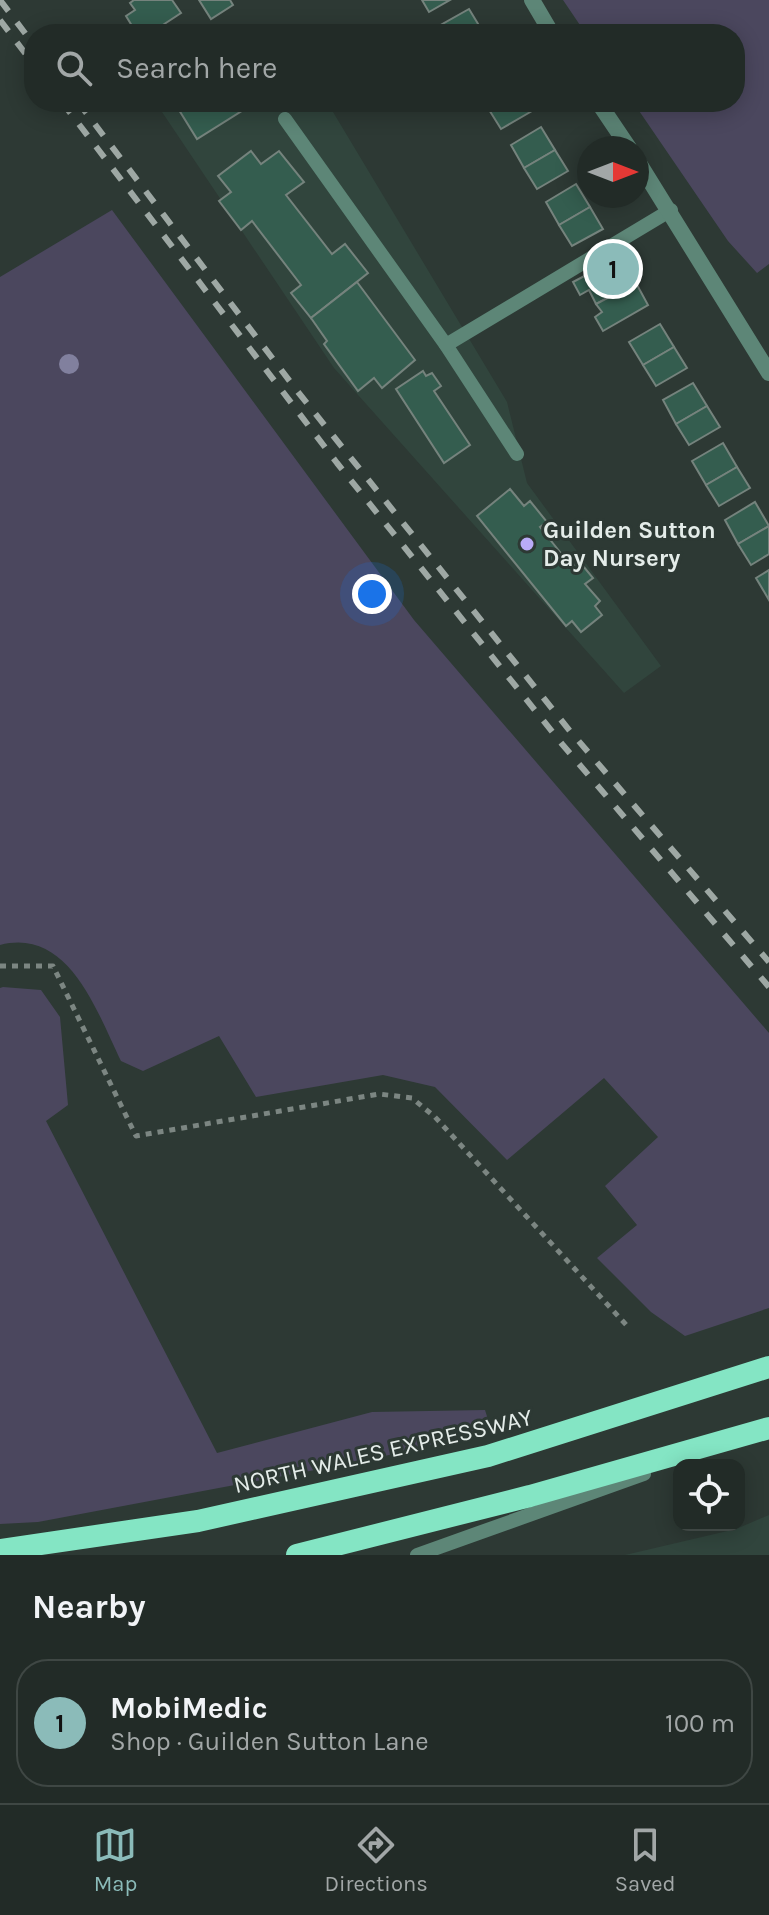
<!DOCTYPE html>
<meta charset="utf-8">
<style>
body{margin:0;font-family:Karla,sans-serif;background:#2a332f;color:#f1f3f6}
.controls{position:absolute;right:24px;bottom:24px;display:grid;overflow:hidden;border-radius:16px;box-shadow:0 4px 20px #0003}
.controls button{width:72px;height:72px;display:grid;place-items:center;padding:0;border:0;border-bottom:2px solid #3f4744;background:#222b27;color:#f1f3f6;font:40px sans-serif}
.compass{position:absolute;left:577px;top:136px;width:72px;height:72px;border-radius:50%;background:#222b27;box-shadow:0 4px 20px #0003;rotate:90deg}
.you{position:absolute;left:372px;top:594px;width:28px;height:28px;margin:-20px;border:6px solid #fff;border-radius:50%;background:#1a73e8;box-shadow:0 0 0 12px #1a73e833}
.badge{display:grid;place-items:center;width:52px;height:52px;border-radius:50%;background:#8bbbb9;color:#111;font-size:26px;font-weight:700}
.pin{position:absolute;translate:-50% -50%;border:4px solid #fff;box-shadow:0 2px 8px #0006}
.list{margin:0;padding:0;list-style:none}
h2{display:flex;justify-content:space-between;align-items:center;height:104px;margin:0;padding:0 32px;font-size:34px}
h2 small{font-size:26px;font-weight:400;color:#a2a7a7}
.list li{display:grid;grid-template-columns:52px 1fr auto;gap:24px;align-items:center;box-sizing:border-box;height:128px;margin:0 16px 16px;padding:0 16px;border:2px solid #3f4744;border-radius:32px}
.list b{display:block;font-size:30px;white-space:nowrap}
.list p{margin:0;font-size:26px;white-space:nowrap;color:#a2a7a7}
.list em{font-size:26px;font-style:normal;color:#a2a7a7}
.icon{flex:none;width:44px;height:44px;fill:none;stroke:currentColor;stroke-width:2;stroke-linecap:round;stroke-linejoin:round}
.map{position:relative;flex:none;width:769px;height:1555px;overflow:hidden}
.search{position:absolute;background:#222b27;box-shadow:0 4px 20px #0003;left:24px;right:24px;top:24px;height:88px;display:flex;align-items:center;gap:20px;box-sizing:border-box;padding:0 28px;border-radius:32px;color:#a2a7a7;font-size:30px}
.sheet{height:248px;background:#222b27}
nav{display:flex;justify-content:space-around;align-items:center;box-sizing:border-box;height:112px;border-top:2px solid #3f4744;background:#222b27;font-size:22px;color:#a2a7a7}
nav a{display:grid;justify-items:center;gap:4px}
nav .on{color:#8bbbb9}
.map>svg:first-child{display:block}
.built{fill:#31453d}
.green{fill:#4b475e}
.building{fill:#345d4f;stroke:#75837d;stroke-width:2}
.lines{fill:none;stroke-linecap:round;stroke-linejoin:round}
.path{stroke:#7c8682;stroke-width:5;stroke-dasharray:6 6;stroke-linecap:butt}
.service{stroke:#5d8677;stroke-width:14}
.tertiary{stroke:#5d8677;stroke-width:16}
.trunk{stroke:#84e5c4;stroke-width:22}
.rail{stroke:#9ea8a4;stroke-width:6;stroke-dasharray:14 14;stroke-linecap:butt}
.tree{fill:#81809e}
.poi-dot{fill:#b9abf7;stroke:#2d3934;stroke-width:3}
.labels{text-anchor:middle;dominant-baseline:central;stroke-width:6;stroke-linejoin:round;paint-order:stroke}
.poi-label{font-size:24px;font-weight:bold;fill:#e4ece9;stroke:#2d3934;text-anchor:start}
.street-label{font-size:24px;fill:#e4ece9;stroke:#2d3934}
</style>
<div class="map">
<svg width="769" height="1555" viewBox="0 0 769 1555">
<rect width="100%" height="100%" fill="#2d3934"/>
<g class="built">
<polygon points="179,102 327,102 507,402 527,483 661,666 624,693 334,368 162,112"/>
<polygon points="769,1515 769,1555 625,1555 736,1529"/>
</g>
<g class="green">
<polygon points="563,0 769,0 769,264 757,273 728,241 633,102 735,102 735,34 586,34"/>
<path d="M112,210L414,620L769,1033V1308L685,1336L651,1312L597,1258L637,1225L605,1186L658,1137L604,1078L507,1160L435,1087L383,1075L256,1097L219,1036L143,1071L121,1061C97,1012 69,927 0,945V277Z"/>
<polygon points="3,987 41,990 60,1017 68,1105 46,1121 217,1453 372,1412 485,1410 491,1429 373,1459 38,1522 0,1524 0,988"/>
</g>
<g class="building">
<polygon points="134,0 172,0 181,13 149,34 137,34 126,16 135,10 130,3"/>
<polygon points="199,0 230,0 233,5 211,19"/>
<polygon points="422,0 450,0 429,12"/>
<polygon points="469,9 483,32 443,34 439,26"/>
<polygon points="191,102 256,102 197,139 179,110"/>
<polygon points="498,102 526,102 532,111 501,129 488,108"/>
<polygon points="541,127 555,150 524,168 511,145"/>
<polygon points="555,150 568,171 537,189 524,168"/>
<polygon points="251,151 261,164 279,151 304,182 286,195 332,254 345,244 368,273 311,318 291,293 301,285 252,221 241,230 219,201 231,192 218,176"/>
<polygon points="576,184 590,207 559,225 546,202"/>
<polygon points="590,207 603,229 572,246 559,225"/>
<polygon points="622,256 636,283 596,304 589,290 580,295 573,282"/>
<polygon points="357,282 415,360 382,388 374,378 358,391 324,344 327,341 311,318"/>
<polygon points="636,283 648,305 603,331 595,317 602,312 596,304"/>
<polygon points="660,324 674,347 643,365 629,342"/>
<polygon points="674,347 687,368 656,386 643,365"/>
<polygon points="423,371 426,376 432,373 441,386 434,391 470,445 444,463 396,389"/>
<polygon points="693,383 707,406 676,424 663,400"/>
<polygon points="707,406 720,427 689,445 676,424"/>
<polygon points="723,443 737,467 706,485 692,461"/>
<polygon points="737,467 750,488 719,506 706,485"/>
<polygon points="510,489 524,506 530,501 547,522 540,527 572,567 579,561 593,578 585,584 600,601 595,606 602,615 581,632 572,621 566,626 477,516"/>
<polygon points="755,502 769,526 738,544 725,520"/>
<polygon points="769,526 769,554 751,565 738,544"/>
<polygon points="769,570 769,600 756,578"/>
</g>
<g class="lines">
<polyline class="path" points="0,966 53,966 136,1136 379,1094 412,1098 435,1117 630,1329"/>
<g class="service">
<polyline points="285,119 446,345 517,454"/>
<polyline points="446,345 671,210"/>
<polyline points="417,1555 644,1474"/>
</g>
<g class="tertiary">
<polyline points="532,0 552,34"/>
<polyline points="598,102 629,148"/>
<polyline points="637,160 769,373"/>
</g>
<g class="trunk">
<polyline points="0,1550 198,1521 488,1456 769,1367"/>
<polyline points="297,1555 530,1496 769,1428"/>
</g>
<g class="rail">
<polyline points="0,0 34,45"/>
<polyline points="0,20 34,65"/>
<polyline points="62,102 337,463 562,744 769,987"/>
<polyline points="78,102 298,392 570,731 769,962"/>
</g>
</g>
<circle class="tree" cx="69" cy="364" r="10"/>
<circle class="poi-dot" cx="527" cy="544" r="8"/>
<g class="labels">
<g class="poi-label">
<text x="543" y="530">Guilden Sutton<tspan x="543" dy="28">Day Nursery</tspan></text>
</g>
<g class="street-label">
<text transform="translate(383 1451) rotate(-13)">NORTH WALES EXPRESSWAY</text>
</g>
</g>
</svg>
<div class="controls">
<button><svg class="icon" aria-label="locate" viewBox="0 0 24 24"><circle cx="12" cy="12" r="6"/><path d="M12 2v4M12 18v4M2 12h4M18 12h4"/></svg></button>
</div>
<svg class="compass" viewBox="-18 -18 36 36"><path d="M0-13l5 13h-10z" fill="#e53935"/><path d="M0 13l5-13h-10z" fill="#a2a7a7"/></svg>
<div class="you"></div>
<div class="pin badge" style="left:613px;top:269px">1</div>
<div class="search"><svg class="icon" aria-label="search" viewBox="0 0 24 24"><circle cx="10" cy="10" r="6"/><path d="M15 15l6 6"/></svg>Search here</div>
</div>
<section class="sheet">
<h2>Nearby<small></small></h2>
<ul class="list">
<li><span class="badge">1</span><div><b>MobiMedic</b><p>Shop · Guilden Sutton Lane</p></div><em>100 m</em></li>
</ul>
</section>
<nav>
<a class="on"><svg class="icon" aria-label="map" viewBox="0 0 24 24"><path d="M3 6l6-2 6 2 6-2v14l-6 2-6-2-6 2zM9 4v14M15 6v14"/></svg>Map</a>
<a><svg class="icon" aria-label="directions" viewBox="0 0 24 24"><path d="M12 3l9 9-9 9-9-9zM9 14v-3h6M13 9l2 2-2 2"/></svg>Directions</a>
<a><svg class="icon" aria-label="saved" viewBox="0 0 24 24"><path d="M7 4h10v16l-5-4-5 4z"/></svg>Saved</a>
</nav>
